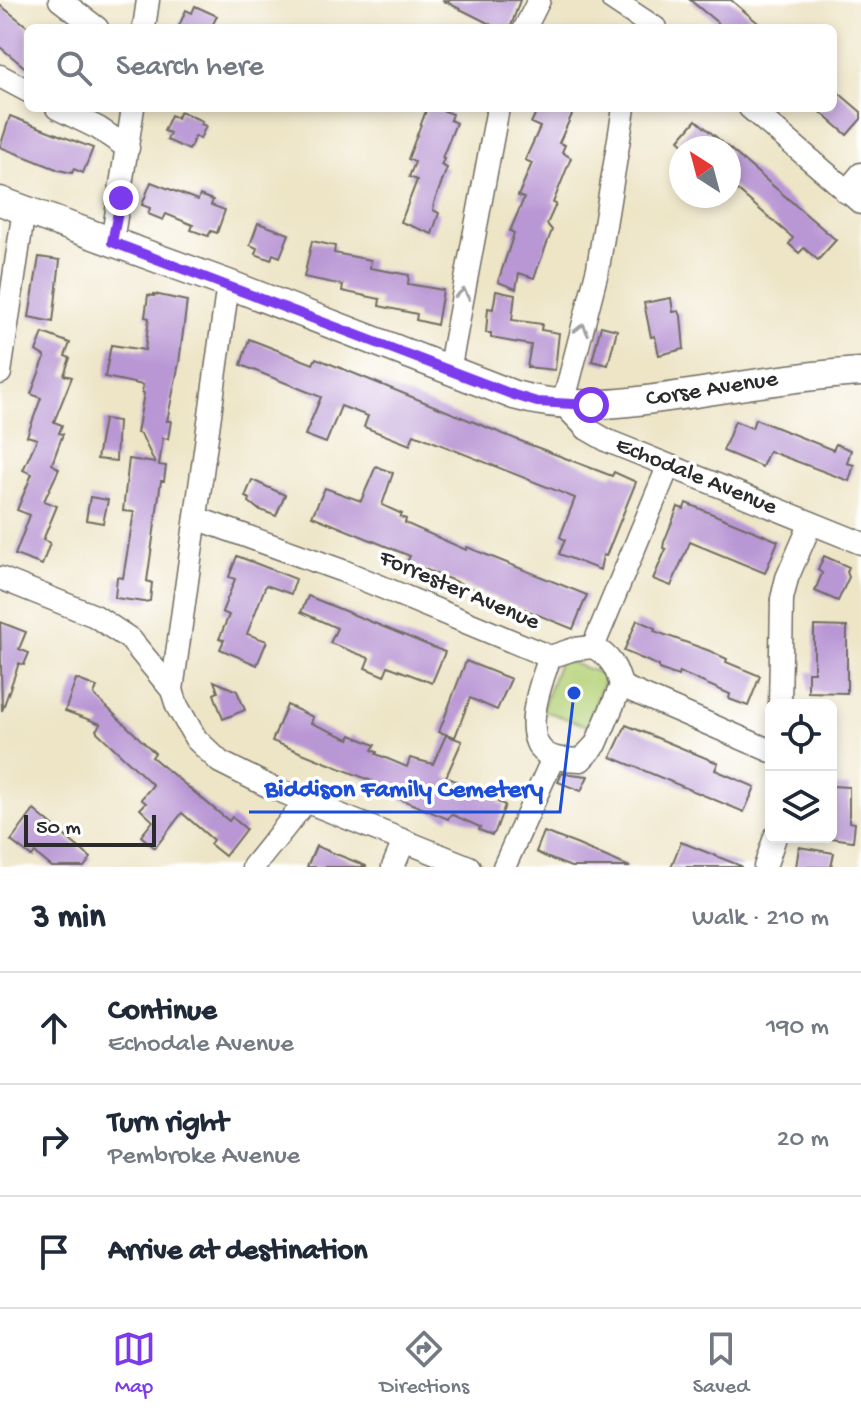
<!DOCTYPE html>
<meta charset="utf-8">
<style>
body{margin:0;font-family:"Gochi Hand",sans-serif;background:#f6f6f7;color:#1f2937}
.controls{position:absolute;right:24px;bottom:24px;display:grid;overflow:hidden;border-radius:12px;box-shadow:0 4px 12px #0003}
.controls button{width:72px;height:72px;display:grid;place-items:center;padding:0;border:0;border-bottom:2px solid #e0e1e3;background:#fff;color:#1f2937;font:40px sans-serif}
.compass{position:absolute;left:669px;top:136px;width:72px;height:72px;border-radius:50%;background:#fff;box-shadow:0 4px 12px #0003;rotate:324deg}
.scale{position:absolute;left:24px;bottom:20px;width:132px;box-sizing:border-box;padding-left:8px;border:4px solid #2b2b2b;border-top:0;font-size:22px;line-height:28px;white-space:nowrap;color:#2b2b2b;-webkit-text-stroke:6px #fff;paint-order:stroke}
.stop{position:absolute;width:24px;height:24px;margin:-18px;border:6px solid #7c3aed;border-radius:50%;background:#fff}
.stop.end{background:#7c3aed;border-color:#fff;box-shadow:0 2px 8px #0008}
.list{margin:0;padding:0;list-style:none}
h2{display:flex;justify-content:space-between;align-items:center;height:104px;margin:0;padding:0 32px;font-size:34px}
h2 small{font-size:26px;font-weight:400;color:#747a83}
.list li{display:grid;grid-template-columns:52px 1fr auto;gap:24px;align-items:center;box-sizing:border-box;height:112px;padding:0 32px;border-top:2px solid #e0e1e3}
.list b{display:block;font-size:30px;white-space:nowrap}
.list p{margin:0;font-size:26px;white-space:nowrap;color:#747a83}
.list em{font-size:26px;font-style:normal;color:#747a83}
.icon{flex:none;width:44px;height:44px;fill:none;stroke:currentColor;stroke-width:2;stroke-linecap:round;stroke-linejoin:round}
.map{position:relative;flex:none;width:861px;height:867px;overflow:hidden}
.search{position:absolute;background:#fff;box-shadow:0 4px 12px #0003;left:24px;right:24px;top:24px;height:88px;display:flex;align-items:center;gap:20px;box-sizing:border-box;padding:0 28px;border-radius:12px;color:#747a83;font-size:30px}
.sheet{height:440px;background:#fff}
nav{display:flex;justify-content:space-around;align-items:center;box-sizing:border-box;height:112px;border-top:2px solid #e0e1e3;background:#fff;font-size:22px;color:#747a83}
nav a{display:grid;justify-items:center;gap:4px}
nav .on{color:#7c3aed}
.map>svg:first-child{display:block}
.green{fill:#b4d177;stroke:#707e51;stroke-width:2}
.building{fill:#b997d4}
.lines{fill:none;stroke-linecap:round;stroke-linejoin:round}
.minor-casing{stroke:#6f6c62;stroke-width:25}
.major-casing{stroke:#6f6c62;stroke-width:31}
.minor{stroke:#fff;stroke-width:22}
.major{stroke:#fff;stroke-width:28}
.oneway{stroke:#a0a0a0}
.route{stroke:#7c3aed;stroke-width:10}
.labels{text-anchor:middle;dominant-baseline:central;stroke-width:7;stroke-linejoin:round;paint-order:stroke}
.street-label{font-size:24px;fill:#2b2b2b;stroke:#fff}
.leader{fill:none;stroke:#1d4ed8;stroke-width:3}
.callout-dot{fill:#1d4ed8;stroke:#fff;stroke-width:3}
.callout-label{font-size:26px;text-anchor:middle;font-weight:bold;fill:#1d4ed8;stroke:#fff;stroke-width:7;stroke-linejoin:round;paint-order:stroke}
</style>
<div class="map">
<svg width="861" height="867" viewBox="0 0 861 867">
<rect width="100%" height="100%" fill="#fff"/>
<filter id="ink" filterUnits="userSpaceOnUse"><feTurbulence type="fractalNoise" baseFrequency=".0125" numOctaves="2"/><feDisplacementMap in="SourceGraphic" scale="16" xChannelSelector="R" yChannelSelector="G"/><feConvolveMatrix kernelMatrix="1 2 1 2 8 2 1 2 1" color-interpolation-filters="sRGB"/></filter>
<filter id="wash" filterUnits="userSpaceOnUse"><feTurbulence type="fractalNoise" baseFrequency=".006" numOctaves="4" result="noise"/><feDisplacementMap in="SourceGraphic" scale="32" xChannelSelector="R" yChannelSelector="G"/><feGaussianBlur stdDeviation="1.8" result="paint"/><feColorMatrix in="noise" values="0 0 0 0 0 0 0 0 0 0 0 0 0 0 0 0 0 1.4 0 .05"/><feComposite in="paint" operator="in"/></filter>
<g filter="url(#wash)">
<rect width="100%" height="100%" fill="#eee5c7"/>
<polygon class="green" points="560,659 606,675 587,726 542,710"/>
<g id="blocks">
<g class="building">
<polygon points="442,0 520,0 511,26 506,28 488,28 490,24"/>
<polygon points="690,0 731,0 764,28 724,28"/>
<polygon points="0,5 28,27 28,70 0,47"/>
<polygon points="195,6 217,16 211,28 178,28 186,10 192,13"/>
<polygon points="833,88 861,112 861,119 847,135 816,108 833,108"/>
<polygon points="427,108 438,108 452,114 450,120 456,123 442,158 444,159 441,165 447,168 434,203 433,210 439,213 432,234 401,222 417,180 409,177 415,162 408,159"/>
<polygon points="538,108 575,108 559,143 565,145 562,152 571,158 553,203 556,204 547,224 552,230 534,278 519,273 516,289 498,282 514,233 510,231 524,198 518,196 532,163 525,160 540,127 531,123"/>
<polygon points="180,111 202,121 201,124 206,126 200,139 195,136 189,150 167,140 170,133 164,131 171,115 177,118"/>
<polygon points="10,116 93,148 83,173 74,169 72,173 59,170 0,147"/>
<polygon points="696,120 709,131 729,148 688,148 679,140"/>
<polygon points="729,148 836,240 818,260 804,248 799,253 789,244 793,238 729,183"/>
<polygon points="151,182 195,199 198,200 200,195 213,200 211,205 225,210 217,233 211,231 208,236 191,230 193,225 166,214 163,220 148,214 150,208 142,205"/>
<polygon points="258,223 289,234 280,257 273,254 271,260 255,254 257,248 250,245"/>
<polygon points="312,241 335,246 334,253 371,260 370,268 409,275 408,284 443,290 437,325 416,320 417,314 379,306 380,299 342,291 343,285 304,277"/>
<polygon points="39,257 60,260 53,322 29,317"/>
<polygon points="496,291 515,295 512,320 542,324 541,330 559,333 555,370 527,367 531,345 491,338 491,333 486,333 488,308 493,309"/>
<polygon points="154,294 187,301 179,363 167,421 171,421 168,439 163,438 159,465 166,466 164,481 161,481 147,581 152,583 150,601 144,602 115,598 117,577 123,578 134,512 123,511 129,459 155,463 141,434 137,433 144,393 142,392 143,385 105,377 111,345 145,350 149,318 145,317 148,295 154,296"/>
<polygon points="671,298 673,312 679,311 681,316 684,349 659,355 655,336 651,337 644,303"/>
<polygon points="601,326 617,330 608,365 592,361"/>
<polygon points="43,333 70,343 65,356 70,358 64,375 72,377 54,422 62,425 59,433 63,434 52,464 59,469 44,501 57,506 43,540 50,543 42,565 15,555 30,515 17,510 32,474 23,470 37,439 27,436 41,398 31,394 45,357 36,351"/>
<polygon points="249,339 313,364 316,358 523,442 612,476 614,472 636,482 606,556 603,555 600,570 559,554 565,540 560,537 575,498 414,434 410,445 364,427 368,416 341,406 326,443 305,435 321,397 241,365"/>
<polygon points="104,419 118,421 116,461 97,459"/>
<polygon points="755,419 833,450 836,444 851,450 847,463 854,465 849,481 769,451 762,467 723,451 735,421 752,428"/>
<polygon points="376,466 393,473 382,505 402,514 400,517 406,519 405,523 466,550 467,547 587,595 573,629 407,562 410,556 312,516 325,488 361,501"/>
<polygon points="252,480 285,495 276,516 258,509 249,502 250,499 245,497"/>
<polygon points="90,497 108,500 103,523 86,520"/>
<polygon points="686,503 778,541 765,573 690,542 671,586 653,579 666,549 663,548 664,542 678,507 684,509"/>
<polygon points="237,556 296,579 291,594 266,585 247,634 267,641 257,665 220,649 224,640 219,639 229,615 222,612 235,579 229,577"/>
<polygon points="824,556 849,567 847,572 849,577 838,601 815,591 822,573 818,570"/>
<polygon points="308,596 445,652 432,683 388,666 384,676 365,668 369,658 330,643 337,628 301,612"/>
<polygon points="637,620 655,628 654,631 710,651 727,659 726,662 760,676 748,706 729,699 730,694 679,672 678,676 659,669 659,666 624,651"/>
<polygon points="0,622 26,632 19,649 29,653 24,665 19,663 2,711"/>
<polygon points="814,626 847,627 847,693 808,692 808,672 814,672"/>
<polygon points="466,661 511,679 497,710 470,698 455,737 439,732"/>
<polygon points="76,679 97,687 94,695 155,753 152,757 229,821 232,817 246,829 225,856 210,844 213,840 182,813 155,848 141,836 153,821 140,809 146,803 141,799 153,785 97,732 96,730 101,724 65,711"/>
<polygon points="214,681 237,691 245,710 223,719 214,694 218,692"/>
<polygon points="287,705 313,717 311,723 349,739 351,735 375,745 372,750 377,752 376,754 407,767 410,758 433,764 446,735 462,741 446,777 500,799 498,802 505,805 495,832 492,835 479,830 480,827 451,814 448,819 400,799 402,793 272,741"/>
<polygon points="626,725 718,763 715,770 755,787 744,812 611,757"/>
<polygon points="562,773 588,776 581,791 558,782"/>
<polygon points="831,786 849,787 849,822 855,823 853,841 831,838"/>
<polygon points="34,810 91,858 84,867 52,867 35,853 32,857 11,841"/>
<polygon points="544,832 576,844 630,867 571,867 546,857 536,852"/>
<polygon points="681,842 741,866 741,867 671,867"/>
<polygon points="316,846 366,866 366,867 307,867"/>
<polygon points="799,847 834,853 831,867 796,867"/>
</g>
</g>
</g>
<g filter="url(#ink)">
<use href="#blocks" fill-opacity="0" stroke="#6f6c62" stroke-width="2"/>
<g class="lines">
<defs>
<g id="minor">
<polyline points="60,0 97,28"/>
<polyline points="613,0 655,28"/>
<polyline points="144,28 148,0"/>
<polyline points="525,28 539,0"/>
<polyline points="0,76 28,91"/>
<polyline points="57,108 98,128 128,148"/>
<polyline points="624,108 598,268 563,404 587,429 608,441 861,543"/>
<polyline points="750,108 861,203"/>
<polyline points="846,192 861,174"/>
<polyline points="112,242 133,108"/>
<polyline points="449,371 498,108"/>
<polyline points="0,373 24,209"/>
<path d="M196,518L343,571L550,657L574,649L593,647C610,656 617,668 621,686"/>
<polyline points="0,578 95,616 130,639 172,690 177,706 196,739 220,762 268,786 469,867"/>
<polyline points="593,647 668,467"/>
<path d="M550,657C541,682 515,748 556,758C564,760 573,759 581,760L596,744L621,686"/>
<polyline points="621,686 771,751"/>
<polyline points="172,690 228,284"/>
<polyline points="780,705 782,599 787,578 811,523"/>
<polyline points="253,867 306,801"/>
<polyline points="393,867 404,841"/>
<polyline points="504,867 553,758"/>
<polyline points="765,867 775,837"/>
</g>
<path id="major" d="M0,201L228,284L514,395C580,414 648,400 715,390C763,382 812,375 861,372"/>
</defs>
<use href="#minor" class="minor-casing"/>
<use href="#major" class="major-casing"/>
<use href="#minor" class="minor"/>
<use href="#major" class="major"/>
</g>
<defs><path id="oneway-chevron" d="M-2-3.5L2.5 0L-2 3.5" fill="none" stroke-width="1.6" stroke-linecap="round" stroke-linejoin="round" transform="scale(2)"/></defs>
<g class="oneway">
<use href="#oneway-chevron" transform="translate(463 294) rotate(-79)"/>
<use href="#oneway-chevron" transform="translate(582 329) rotate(-76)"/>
</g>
</g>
<g class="lines" filter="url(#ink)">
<polyline class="route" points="121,198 112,242 514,395 537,402 591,405"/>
</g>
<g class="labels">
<g class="street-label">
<text transform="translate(712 390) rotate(-9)">Corse Avenue</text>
<text transform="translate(696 477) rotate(22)">Echodale Avenue</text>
<text transform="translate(459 591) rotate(23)">Forrester Avenue</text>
</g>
</g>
<path class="leader" d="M574 693L560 812H249"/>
<circle class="callout-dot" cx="574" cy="693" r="8"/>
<g class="callout-label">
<text x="404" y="796">Biddison Family Cemetery</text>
</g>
</svg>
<div class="controls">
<button><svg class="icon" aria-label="locate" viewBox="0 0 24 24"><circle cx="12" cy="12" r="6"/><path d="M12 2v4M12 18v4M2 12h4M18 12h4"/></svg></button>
<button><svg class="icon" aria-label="layers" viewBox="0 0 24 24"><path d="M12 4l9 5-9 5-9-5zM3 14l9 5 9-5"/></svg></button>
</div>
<svg class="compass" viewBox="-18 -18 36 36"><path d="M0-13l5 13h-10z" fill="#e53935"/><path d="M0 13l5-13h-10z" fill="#747a83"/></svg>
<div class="scale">50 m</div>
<div class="stop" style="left:591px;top:405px"></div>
<div class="stop end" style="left:121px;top:198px"></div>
<div class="search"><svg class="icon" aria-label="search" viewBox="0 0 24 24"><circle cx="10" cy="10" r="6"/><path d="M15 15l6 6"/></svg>Search here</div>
</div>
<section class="sheet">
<h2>3 min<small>Walk · 210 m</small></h2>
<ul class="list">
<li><svg class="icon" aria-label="ahead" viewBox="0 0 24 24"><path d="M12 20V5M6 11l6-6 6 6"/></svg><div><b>Continue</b><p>Echodale Avenue</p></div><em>190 m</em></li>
<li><svg class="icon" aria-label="right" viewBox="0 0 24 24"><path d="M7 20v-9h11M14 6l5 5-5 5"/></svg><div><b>Turn right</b><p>Pembroke Avenue</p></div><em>20 m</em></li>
<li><svg class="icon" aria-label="arrive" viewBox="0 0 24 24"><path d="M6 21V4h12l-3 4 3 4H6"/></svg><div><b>Arrive at destination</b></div></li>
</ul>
</section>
<nav>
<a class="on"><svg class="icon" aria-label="map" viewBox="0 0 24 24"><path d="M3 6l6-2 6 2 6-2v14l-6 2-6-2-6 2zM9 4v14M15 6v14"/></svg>Map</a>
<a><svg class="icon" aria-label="directions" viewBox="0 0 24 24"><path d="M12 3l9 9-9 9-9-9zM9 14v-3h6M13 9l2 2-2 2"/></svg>Directions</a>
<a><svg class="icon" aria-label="saved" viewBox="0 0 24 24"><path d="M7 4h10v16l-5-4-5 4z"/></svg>Saved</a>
</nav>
